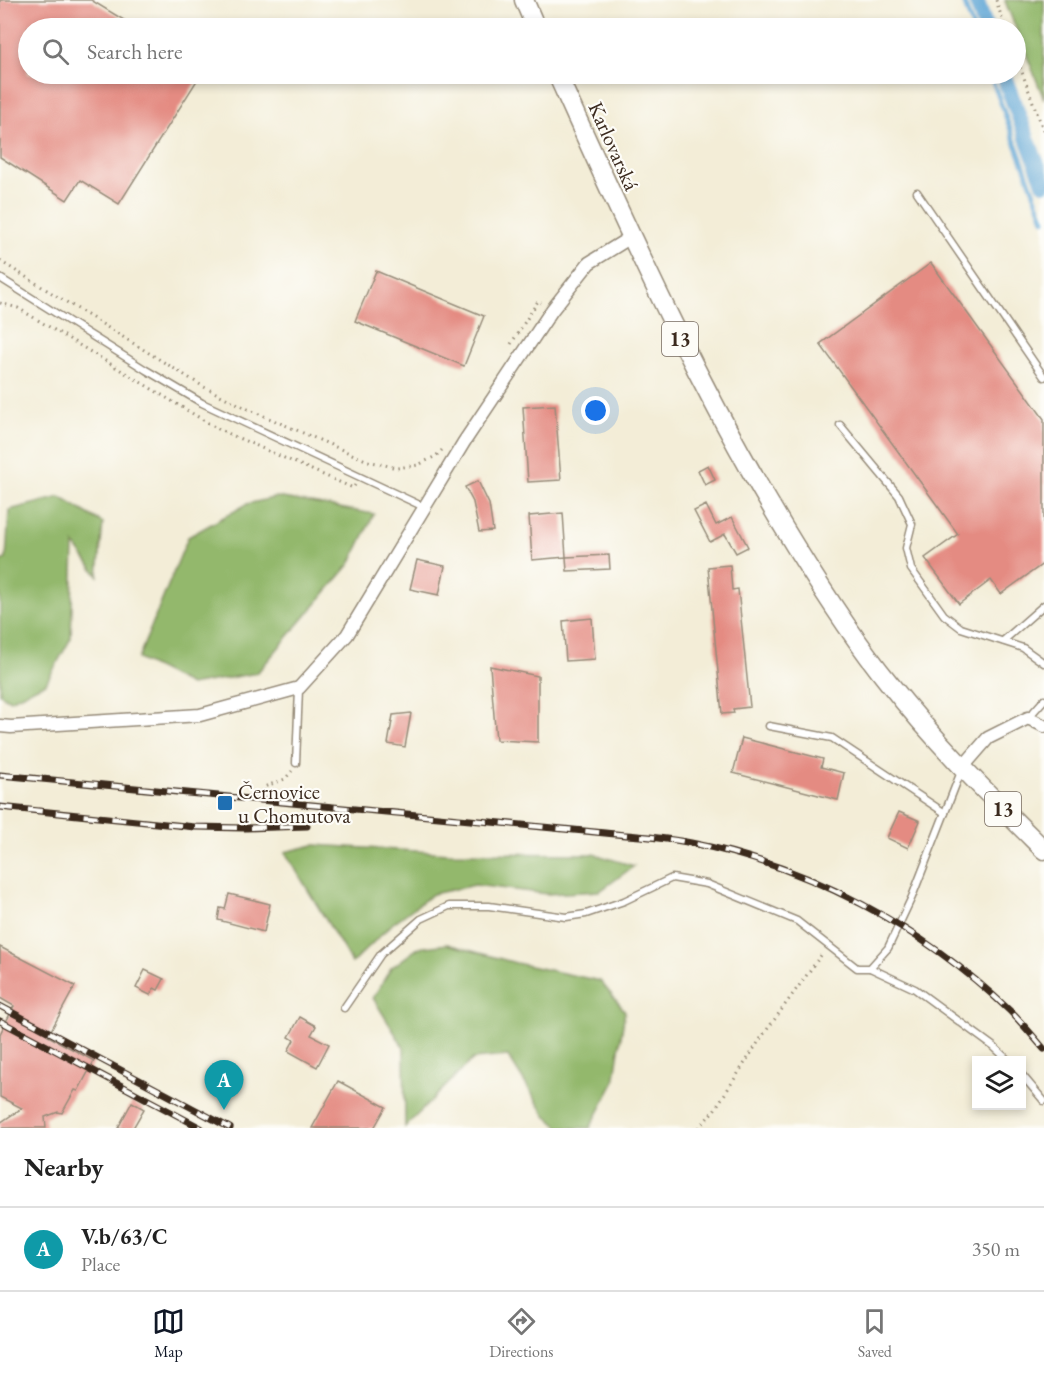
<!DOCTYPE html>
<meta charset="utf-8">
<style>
body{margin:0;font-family:"EB Garamond",serif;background:#f6f6f6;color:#222}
.controls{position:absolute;right:18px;bottom:18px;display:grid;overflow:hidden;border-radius:0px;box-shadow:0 3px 9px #0003}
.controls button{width:54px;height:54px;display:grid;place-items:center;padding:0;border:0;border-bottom:2px solid #e0e0e0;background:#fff;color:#222;font:30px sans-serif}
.you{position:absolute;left:596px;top:411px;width:21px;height:21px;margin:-15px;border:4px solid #fff;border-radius:50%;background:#1a73e8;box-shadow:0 0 0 9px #1a73e833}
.badge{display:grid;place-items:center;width:39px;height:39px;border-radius:50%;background:#111827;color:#fff;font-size:20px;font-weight:700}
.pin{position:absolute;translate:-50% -50px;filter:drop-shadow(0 2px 3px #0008)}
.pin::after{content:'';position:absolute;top:32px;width:21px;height:18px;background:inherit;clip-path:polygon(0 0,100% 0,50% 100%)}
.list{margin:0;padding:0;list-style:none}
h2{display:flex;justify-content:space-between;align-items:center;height:78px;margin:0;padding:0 24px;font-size:26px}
h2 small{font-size:20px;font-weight:400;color:#767676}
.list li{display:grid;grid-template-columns:39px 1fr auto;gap:18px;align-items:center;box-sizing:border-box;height:84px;padding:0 24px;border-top:2px solid #e0e0e0}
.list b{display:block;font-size:22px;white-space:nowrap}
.list p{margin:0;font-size:20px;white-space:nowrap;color:#767676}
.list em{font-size:20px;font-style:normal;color:#767676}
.icon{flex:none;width:33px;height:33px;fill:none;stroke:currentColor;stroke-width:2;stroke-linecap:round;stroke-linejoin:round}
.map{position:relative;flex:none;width:1044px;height:1128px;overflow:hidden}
.search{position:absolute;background:#fff;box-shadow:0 3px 9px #0003;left:18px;right:18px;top:18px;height:66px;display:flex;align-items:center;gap:15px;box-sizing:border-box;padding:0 21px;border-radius:33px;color:#767676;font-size:22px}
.sheet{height:162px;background:#fff}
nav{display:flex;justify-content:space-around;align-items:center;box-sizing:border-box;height:84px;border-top:2px solid #e0e0e0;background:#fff;font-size:16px;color:#767676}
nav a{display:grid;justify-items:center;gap:3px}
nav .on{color:#111827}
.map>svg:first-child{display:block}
.forest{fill:#93b86c;stroke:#677145;stroke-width:1.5}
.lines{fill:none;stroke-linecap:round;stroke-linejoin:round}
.stream{stroke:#5fa6d5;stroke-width:4.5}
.canal{stroke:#5fa6d5;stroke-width:16}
.building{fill:#e48b82}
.lane-casing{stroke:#978c7a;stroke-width:9}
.street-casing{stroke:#978c7a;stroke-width:15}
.primary-casing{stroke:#978c7a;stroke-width:21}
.path{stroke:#978c7a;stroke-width:3;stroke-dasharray:1.5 4.5;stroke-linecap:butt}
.lane{stroke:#fff;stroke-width:6}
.street{stroke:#fff;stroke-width:12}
.primary{stroke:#fff;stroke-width:18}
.rail-casing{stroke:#3b2a1e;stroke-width:7}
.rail{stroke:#fdfcf7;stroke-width:4.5;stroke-dasharray:14;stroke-linecap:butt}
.poi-dot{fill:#1f6fb2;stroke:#fdfcf7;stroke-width:2}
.labels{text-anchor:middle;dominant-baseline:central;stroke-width:4.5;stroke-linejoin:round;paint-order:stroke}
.shield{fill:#fdfcf7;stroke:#75695f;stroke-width:1.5}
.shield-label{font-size:20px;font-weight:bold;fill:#3b2a1e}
.street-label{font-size:21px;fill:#3b2a1e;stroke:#fdfcf7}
.poi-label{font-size:21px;fill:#3b2a1e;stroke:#fdfcf7;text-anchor:start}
</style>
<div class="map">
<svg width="1044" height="1128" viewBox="0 0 1044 1128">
<rect width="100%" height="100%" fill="#fdfcf7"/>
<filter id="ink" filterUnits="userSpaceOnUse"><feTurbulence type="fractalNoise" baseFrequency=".0167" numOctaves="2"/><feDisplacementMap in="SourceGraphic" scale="12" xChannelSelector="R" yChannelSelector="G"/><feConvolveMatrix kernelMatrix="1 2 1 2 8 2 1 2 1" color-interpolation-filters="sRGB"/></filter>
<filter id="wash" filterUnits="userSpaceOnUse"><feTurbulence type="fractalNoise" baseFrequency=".008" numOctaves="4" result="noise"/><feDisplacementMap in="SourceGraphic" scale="24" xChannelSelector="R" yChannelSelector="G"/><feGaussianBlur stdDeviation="1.35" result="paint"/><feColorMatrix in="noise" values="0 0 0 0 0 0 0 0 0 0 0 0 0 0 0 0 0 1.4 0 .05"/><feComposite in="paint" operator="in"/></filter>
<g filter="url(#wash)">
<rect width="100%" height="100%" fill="#f3edd7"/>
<g class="forest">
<polygon points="1005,0 1044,0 1044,99 1005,1"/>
<polygon points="60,497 103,523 98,576 74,544 71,638 46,683 10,700 0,694 0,561 6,559 9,510"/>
<polygon points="277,497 374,514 350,564 257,673 190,685 138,659 188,537 247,504"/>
<polygon points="314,845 449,853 594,854 634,866 600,891 547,894 475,885 433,894 392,924 352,963 285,852"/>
<polygon points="447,944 516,963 600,981 625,1011 614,1083 590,1128 560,1128 546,1116 508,1056 473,1059 405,1127 404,1048 373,998 391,968 418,948"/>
</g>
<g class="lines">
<g class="stream">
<polyline points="963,0 973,28"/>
<polyline points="990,74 1044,220"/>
</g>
<g class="canal">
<polyline points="976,0 986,28"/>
<polyline points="1003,74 1044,183"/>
</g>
</g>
<g id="blocks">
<g class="building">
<polygon points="0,0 91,0 137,28 28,28 28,74 201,74 119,204 80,180 67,200 0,157"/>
<polygon points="931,263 1044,419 1044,563 1001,594 991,580 959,604 925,558 958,534 820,344"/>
<polygon points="376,271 484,316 464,366 355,321"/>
<polygon points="555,405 561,480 528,482 523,407"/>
<polygon points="708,465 715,480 705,485 698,470"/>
<polygon points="478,481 489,504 493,531 479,532 473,502 465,487"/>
<polygon points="706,505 716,525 732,517 748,547 736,553 725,534 710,542 694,511"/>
<polygon points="563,513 566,557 532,560 529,516"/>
<polygon points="609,555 610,569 567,571 566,557"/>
<polygon points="417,560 445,566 439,595 410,589"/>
<polygon points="730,565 732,590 738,589 750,707 733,709 734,713 722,714 708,567"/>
<polygon points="592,618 595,659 566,661 563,621"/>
<polygon points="490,666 538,676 538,742 496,740"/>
<polygon points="411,713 405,747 388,744 393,715"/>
<polygon points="742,738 823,759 821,767 844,773 838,800 733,773"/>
<polygon points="899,812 920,821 908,848 887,838"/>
<polygon points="229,894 270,904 264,932 218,920 220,908 225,909"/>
<polygon points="0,947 75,986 48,1036 94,1061 78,1091 75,1090 62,1113 58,1112 45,1117 46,1128 0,1128 0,1123 22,1108 0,1097 0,1034 14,1006 0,998"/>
<polygon points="145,970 164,979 158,990 154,988 150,995 136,988"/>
<polygon points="300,1017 316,1026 311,1035 329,1044 317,1067 288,1051 294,1040 289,1037"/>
<polygon points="338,1081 386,1107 374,1128 312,1128"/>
<polygon points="132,1102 144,1109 133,1128 118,1128"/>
</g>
</g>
</g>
<g filter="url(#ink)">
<use href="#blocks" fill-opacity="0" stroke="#978c7a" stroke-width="1.5"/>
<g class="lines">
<defs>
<g id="lane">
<polyline points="917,192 1044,377"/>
<polyline points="0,278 146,370 202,403 424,507"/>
<polyline points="840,425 899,496 912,524 906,548 911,569 944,615 961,628 1023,648 1044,663"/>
<polyline points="1003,641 1044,605"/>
<polyline points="1028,718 1044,700"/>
<polyline points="769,726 832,738 945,813"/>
<polyline points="296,763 299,689"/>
<polyline points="870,968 915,989 994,1047 1008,1060"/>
<polyline points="344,1008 381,954 421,919 449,906 489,906 566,917 586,914 624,901 672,878 707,884 797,921 857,968 870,968 888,948 912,897 962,769"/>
<polyline points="1022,1075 1044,1101"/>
</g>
<g id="street">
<polyline points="0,726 11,727 200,715 299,688 347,635 464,442 552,310 589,263 631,237"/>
<polyline points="962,768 988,738 1028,718 1044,726"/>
</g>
<g id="primary">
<polyline points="524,0 536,28"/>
<path d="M557,74C630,235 701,394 795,546C824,593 854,640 889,683C936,743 990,796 1044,850"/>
</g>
</defs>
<use href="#lane" class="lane-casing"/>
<use href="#street" class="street-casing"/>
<use href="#primary" class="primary-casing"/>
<g class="path">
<polyline points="996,0 1005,28"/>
<polyline points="1016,56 1044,132"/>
<polyline points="0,261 204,387 250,410 368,461 397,468 418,465 436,456 442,450"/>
<polyline points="0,303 18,308 218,429 353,488 355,485"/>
<polyline points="511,344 538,301 541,303"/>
<polyline points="255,793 264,794 264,787 285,779 292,771"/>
<polyline points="699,1128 715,1109 761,1038 822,954"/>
</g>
<use href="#lane" class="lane"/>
<use href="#street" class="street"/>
<use href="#primary" class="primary"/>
<defs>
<g id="rail">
<path d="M0,775L605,833C633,836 663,837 691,843C809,866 924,928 1010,1011C1022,1023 1033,1036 1044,1049"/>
<polyline points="0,807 195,827 245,828 307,826"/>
<polyline points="0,1006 230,1128"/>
<polyline points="0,1021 201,1128"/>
</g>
</defs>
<use href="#rail" class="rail-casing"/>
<use href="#rail" class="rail"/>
</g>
</g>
<rect class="poi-dot" x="217" y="795" width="16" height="16" rx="3"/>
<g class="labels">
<g class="shield">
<rect x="662" y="322" width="36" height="34" rx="4.5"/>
<rect x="985" y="792" width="36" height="34" rx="4.5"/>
</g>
<g class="shield-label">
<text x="680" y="339">13</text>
<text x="1003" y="809">13</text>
</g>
<g class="street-label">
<text transform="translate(614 146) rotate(66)">Karlovarská</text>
</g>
<g class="poi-label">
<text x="238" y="791">Černovice<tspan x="238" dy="24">u Chomutova</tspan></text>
</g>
</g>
</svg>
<div class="controls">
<button><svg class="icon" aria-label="layers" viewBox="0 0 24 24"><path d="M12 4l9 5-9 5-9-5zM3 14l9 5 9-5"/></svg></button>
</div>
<div class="you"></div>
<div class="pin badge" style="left:224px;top:1110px;background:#0f9aa8">A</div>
<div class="search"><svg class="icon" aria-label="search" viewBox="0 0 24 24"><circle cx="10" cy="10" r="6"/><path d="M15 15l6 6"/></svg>Search here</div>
</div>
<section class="sheet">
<h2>Nearby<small></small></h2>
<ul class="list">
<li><span class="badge" style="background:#0f9aa8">A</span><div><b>V.b/63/C</b><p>Place</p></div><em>350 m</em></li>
</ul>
</section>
<nav>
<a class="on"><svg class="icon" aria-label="map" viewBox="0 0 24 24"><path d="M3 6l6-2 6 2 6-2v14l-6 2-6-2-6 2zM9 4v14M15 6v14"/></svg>Map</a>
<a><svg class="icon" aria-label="directions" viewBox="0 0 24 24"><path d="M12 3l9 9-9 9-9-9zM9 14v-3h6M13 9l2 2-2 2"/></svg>Directions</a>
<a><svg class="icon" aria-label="saved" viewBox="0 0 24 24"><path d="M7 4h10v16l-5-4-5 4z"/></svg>Saved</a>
</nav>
